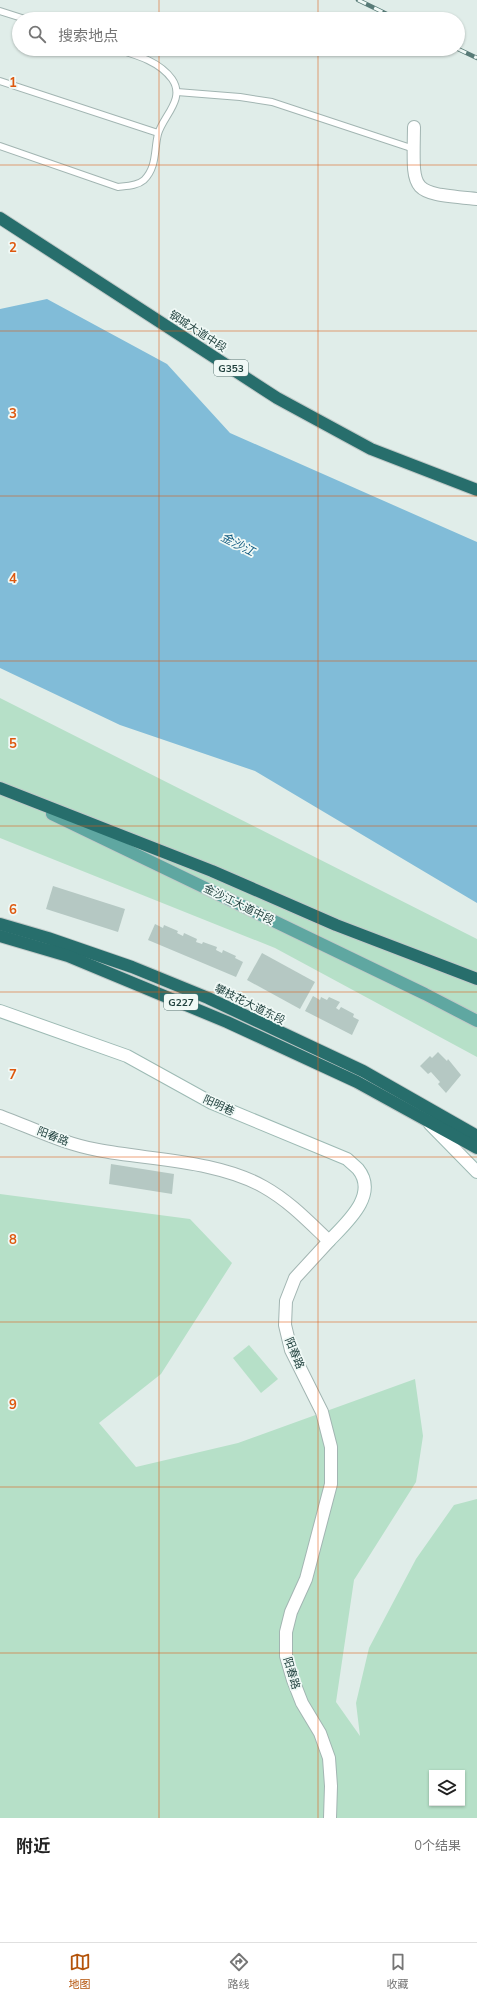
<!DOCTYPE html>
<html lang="zh">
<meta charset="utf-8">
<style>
body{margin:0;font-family:Mulish,"Noto Sans SC",sans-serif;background:#f6f6f6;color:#222}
.controls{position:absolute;right:12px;bottom:12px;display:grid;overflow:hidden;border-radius:0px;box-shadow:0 1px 3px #0004}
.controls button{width:36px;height:36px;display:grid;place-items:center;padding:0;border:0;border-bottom:1px solid #e0e0e0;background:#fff;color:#222;font:20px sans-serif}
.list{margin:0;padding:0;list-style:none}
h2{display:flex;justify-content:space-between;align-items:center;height:52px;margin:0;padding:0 16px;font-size:17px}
h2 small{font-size:13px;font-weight:400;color:#767676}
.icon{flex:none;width:22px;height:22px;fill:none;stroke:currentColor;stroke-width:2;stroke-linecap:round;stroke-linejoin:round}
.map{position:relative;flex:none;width:477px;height:1818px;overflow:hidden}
.search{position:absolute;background:#fff;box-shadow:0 1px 3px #0004;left:12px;right:12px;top:12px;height:44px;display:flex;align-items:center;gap:10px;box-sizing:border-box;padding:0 14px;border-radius:22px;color:#767676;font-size:15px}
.sheet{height:124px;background:#fff}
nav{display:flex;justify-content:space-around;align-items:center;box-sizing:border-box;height:56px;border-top:1px solid #e0e0e0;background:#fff;font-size:11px;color:#767676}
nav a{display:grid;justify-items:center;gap:2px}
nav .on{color:#b45309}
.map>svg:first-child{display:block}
.green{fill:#b6e0c8;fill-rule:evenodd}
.water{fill:#81bcd8}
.building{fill:#b5c8c3}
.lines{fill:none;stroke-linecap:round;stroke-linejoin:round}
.lane-casing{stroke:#a2b5b2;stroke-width:8}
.street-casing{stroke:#a2b5b2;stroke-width:14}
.secondary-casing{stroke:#9dbab4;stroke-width:14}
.primary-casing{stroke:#c0c9c8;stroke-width:14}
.highway-casing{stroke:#c0c9c8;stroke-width:14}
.lane{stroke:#fff;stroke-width:6}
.street{stroke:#fff;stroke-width:12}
.secondary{stroke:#fff;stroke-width:12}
.primary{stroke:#5fa7a1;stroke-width:12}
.highway{stroke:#276e6c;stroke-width:12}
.rail-casing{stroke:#587b77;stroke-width:4.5}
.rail{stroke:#f0f9f6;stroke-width:3;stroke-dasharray:9;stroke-linecap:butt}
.grid{fill:none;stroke:#de580e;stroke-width:1;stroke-opacity:0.55}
.labels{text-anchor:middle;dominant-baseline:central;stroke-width:3.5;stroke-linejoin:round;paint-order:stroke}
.shield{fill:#f0f9f6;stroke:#5d7774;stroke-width:1}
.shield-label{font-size:10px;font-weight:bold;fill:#1e3f3c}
.street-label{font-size:11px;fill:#1e3f3c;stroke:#f0f9f6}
.water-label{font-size:12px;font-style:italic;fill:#125c81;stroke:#f0f9f6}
.grid-label{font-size:13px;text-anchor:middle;font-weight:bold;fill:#de580e;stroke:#f0f9f6;stroke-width:3.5;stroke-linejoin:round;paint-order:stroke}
</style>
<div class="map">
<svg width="477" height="1818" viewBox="0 0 477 1818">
<rect width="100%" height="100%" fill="#e0ede9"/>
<g class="green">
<polygon points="0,698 477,939 477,1057 275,948 0,838"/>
<path d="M0,1194L190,1219L232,1263L161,1374L99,1423L136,1467L238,1443L415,1379L423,1436L416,1482L354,1580L336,1702L360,1736L356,1703L369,1648L416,1559L454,1505L477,1499V1818H0ZM432,1773H462V1803H432Z"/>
<polygon points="249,1345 278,1379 261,1393 233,1358"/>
</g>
<polygon class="water" points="47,299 167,364 230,433 477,542 477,903 255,771 120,725 0,668 0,309"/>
<g class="building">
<polygon points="53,886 125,909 118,932 46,909"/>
<polygon points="155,924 163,928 164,925 178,931 177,933 183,936 184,933 197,939 196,942 202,944 203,942 217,947 216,950 222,953 223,950 236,956 235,958 243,962 236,977 148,940"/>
<polygon points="262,953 315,982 300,1009 247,980"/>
<polygon points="313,996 320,1000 321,997 327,1000 329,997 340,1002 336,1008 339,1010 341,1007 354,1014 353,1017 359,1020 352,1035 305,1011"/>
<polygon points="438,1052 447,1061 448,1059 461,1075 446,1093 438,1084 440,1082 431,1072 428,1074 420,1066 430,1056 432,1058"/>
<polygon points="111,1164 174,1174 172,1194 109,1184"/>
</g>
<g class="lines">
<defs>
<g id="lane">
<polyline points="0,11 25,19"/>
<polyline points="0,81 158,133"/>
<polyline points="177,92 240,97 272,102 414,149"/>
<path d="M0,146L118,187C127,186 137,186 144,180C157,167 154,150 158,134C163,116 186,99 172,79C159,61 136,55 116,49"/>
</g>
<g id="street">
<path d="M414,127C413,195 409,192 477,199"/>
<path d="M0,1116C32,1128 64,1144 98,1150C149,1160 217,1160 264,1187C289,1201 308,1221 329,1241L295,1278L286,1301L285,1325L291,1350L322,1412L331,1447V1484L306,1579L291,1612L286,1632V1656L293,1680L302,1703L320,1733L329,1758L331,1786L330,1818"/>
</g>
<g id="secondary">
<path d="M0,1011L127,1056L212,1103L347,1159C350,1162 355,1166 358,1169C379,1195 346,1223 329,1241"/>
<polyline points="430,1124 477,1172"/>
</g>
<polyline id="primary" points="52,814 425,994 477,1021"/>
<g id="highway">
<polyline points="0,218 277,398 371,449 477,490"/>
<polyline points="0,788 212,871 336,925 477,979"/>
<polyline points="0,924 48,938 132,967 208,998 363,1071 477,1136"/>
<polyline points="0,936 68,956 227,1022 357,1082 477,1148"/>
</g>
</defs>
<use href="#lane" class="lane-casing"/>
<use href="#street" class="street-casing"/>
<use href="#secondary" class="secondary-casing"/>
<use href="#primary" class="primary-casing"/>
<use href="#highway" class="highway-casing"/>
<use href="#lane" class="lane"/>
<use href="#street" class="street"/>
<use href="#secondary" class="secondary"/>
<use href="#primary" class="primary"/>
<use href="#highway" class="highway"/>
<defs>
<g id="rail">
<polyline points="358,0 397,19"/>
<polyline points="458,49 477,58"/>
</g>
</defs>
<use href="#rail" class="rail-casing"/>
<use href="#rail" class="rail"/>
</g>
<path class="grid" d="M159,0V19M318,0V19M159,49V1818M318,49V1818M0,165H477M0,331H477M0,496H477M0,661H477M0,826H477M0,992H477M0,1157H477M0,1322H477M0,1487H477M0,1653H477"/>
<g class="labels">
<g class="shield">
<rect x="214" y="360" width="34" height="16" rx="3"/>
<rect x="164" y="994" width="34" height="16" rx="3"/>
</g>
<g class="shield-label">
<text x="231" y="368">G353</text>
<text x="181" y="1002">G227</text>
</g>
<g class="street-label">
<text transform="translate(198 331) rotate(33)">钢城大道中段</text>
<text transform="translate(239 904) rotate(26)">金沙江大道中段</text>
<text transform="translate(250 1004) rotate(26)">攀枝花大道东段</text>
<text transform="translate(219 1105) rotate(25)">阳明巷</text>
<text transform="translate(53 1136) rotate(21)">阳春路</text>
<text transform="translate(295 1353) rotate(68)">阳春路</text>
<text transform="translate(292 1673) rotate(74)">阳春路</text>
</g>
<g class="water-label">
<text transform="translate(238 544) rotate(27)">金沙江</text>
</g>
</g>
<g class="grid-label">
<text x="13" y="87">1</text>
<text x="13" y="252">2</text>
<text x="13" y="418">3</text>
<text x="13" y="583">4</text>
<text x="13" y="748">5</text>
<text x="13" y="914">6</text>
<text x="13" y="1079">7</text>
<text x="13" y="1244">8</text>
<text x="13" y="1409">9</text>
</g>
</svg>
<div class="controls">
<button><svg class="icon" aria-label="layers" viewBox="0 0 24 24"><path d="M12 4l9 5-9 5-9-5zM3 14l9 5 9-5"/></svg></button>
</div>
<div class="search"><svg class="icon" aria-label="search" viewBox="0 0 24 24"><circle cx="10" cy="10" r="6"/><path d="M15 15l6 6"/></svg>搜索地点</div>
</div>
<section class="sheet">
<h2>附近<small>0个结果</small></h2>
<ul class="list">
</ul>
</section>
<nav>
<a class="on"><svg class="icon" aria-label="map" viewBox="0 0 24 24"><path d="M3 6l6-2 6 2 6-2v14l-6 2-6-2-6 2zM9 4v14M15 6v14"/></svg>地图</a>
<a><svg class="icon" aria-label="directions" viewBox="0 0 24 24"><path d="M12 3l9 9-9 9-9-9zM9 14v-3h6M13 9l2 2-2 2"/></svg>路线</a>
<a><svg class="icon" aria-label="saved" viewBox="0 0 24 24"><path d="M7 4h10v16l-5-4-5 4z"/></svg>收藏</a>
</nav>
